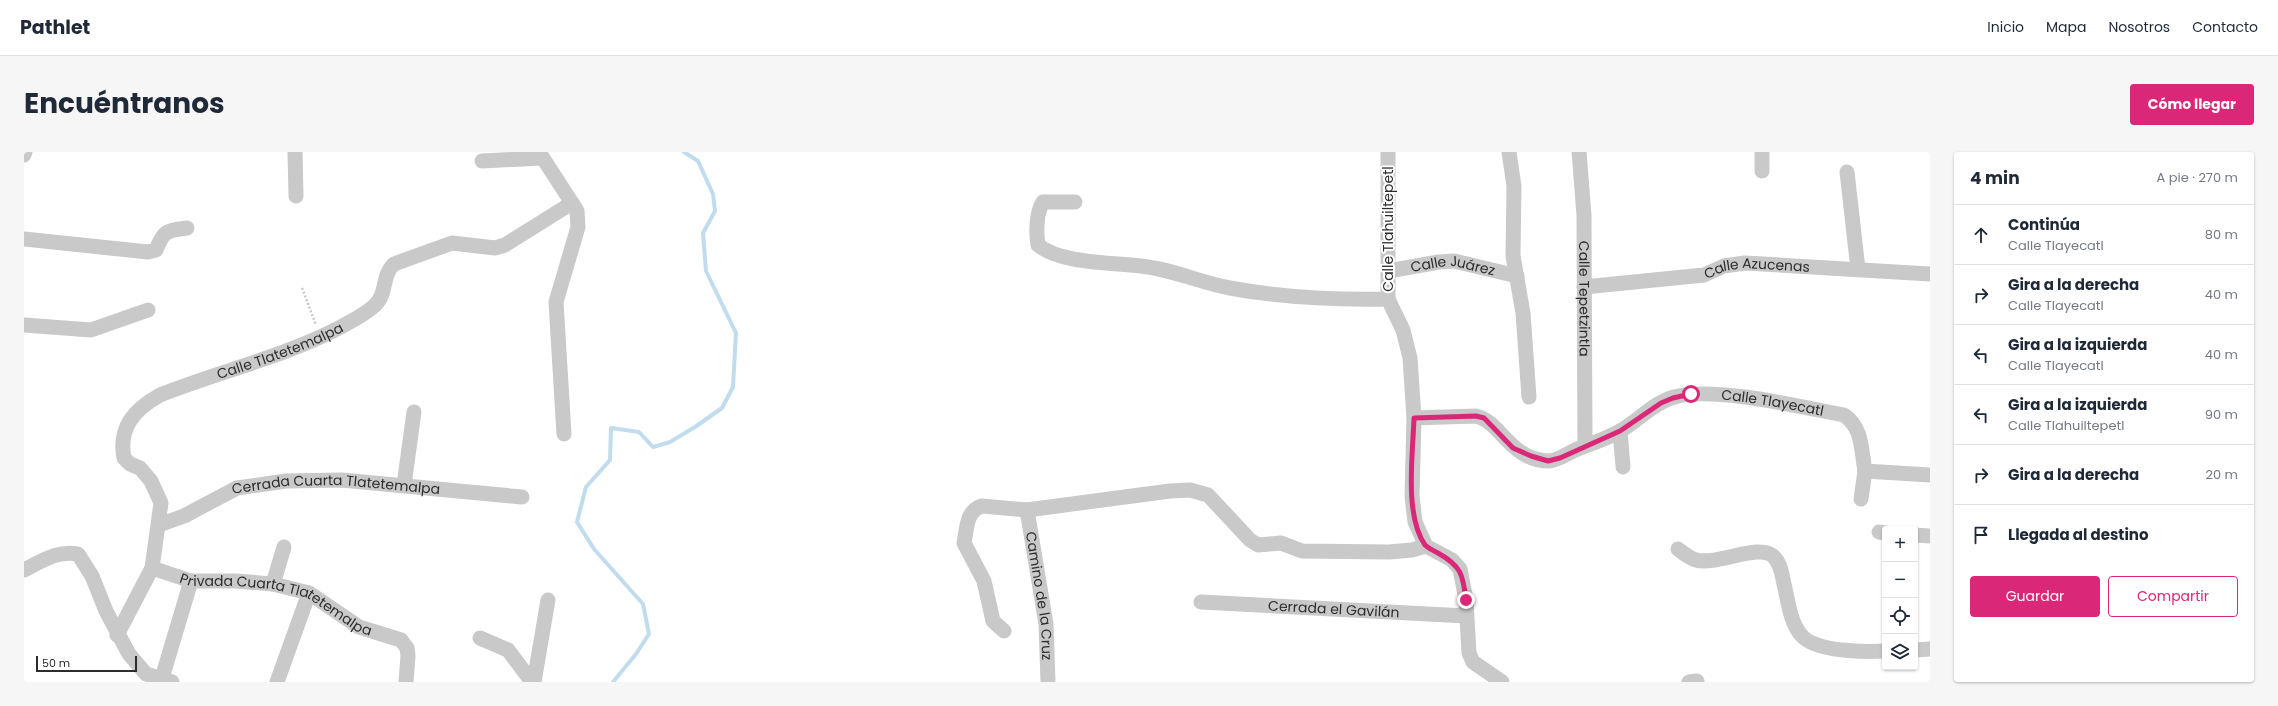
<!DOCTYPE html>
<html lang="es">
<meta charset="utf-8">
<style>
body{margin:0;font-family:Poppins,sans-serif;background:#f6f6f7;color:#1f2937}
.controls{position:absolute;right:12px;bottom:12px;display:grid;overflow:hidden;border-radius:4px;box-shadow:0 1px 3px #0004}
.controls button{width:36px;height:36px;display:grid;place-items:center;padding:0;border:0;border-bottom:1px solid #e0e1e3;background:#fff;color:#1f2937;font:20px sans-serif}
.scale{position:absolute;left:12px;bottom:10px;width:101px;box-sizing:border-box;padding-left:4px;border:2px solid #2c2c2c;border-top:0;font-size:11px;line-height:14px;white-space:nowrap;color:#2c2c2c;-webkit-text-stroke:3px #fff;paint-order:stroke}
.stop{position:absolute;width:12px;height:12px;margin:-9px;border:3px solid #db2777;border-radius:50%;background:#fff}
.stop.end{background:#db2777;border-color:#fff;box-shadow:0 1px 4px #0008}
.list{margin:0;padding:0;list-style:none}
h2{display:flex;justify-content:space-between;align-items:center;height:52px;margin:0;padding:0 16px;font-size:17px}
h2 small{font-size:13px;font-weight:400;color:#747a83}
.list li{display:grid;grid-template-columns:26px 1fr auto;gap:12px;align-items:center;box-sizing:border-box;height:60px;padding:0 16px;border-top:1px solid #e0e1e3}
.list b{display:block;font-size:15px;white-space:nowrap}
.list p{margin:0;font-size:13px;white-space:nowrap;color:#747a83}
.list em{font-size:13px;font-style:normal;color:#747a83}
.actions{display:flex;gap:8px;padding:12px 16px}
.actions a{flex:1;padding:9px 0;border:1px solid #db2777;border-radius:4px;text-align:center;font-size:14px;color:#db2777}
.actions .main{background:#db2777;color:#fff}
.icon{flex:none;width:22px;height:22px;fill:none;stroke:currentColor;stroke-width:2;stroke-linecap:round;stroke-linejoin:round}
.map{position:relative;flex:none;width:1906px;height:530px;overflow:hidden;border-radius:4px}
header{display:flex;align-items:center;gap:24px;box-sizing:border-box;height:56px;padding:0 20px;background:#fff;border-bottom:1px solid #e0e1e3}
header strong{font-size:19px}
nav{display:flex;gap:22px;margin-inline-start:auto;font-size:14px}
.intro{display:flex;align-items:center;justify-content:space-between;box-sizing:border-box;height:96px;padding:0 24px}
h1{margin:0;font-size:28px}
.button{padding:10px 18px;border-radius:4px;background:#db2777;color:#fff;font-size:14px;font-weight:700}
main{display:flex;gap:24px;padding:0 24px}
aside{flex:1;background:#fff;border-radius:4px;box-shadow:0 1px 3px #0004}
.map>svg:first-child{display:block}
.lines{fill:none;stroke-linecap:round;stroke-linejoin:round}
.stream{stroke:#c1dced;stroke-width:4}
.path{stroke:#c9c9c9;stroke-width:2.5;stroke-dasharray:2 2;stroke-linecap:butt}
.street{stroke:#c9c9c9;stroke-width:15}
.route{stroke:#db2777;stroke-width:5}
.labels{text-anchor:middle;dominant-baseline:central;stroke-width:4;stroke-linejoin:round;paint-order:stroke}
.street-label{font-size:14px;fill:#2c2c2c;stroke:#fff}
</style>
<header>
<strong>Pathlet</strong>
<nav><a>Inicio</a><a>Mapa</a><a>Nosotros</a><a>Contacto</a></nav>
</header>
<div class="intro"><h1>Encuéntranos</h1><a class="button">Cómo llegar</a></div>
<main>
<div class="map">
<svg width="1906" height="530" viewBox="0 0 1906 530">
<rect width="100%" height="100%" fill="#fff"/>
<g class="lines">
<polyline class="stream" points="589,530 612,502 625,482 619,452 570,397 553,370 562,335 586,308 587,276 615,280 629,295 646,290 671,275 698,256 709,235 712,181 682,119 679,81 691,59 689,42 674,9 660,0"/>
<polyline class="path" points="278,136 292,173"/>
<g class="street">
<polyline points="271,0 272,44"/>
<polyline points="1364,0 1364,147 1379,178 1386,206 1390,266 1388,344 1391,370 1402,394 1428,408 1436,417 1442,448 1445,501 1449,510 1478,530"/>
<polyline points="1485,0 1490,34 1489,104 1499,161 1505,245"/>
<path id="s1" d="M1555,0L1560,63L1561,294"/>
<polyline points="1738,0 1738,19"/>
<polyline points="0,3 1,0"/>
<polyline points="458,9 518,6"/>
<polyline points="1823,20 1834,117"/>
<path d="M1051,50H1019C1012,61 1012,81 1014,93C1039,113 1093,110 1124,115C1152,119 1178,131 1206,136C1259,146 1311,148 1364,147"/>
<path d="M0,87L124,100L132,98C140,78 142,79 163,76"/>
<path id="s2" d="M1364,119L1415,110L1430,109L1493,124"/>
<path id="s3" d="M1560,135L1680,123L1700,114L1721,111L1906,122"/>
<polyline points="0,173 67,178 124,158"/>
<path id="s4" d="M1390,266L1452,264C1476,269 1486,308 1524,309C1533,309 1541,303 1549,299C1564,292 1581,288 1596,279C1614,269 1629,251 1650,245C1690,234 1777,255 1820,263C1839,276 1837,298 1841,319L1906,323"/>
<polyline points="1596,279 1599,315"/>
<polyline points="540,282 532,150 554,75 553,59 548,51"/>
<polyline points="380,333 390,260"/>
<polyline points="1837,347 1841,319"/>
<path id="s5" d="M1003,358L1022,472L1024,530"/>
<path id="s6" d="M135,373L160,364L213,336L262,329L318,328L498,345"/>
<polyline points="1855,380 1861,381"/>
<polyline points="1891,383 1906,384"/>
<path d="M1654,397C1659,401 1665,406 1672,408C1692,414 1735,391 1749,404C1757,411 1758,423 1760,432C1764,448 1766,471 1778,484C1793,500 1840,500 1861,499"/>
<path id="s7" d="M128,416L167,429H212L249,432L285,441L335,475L377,488L383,496L384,504L382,530"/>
<path d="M0,418C18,409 34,398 54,402L68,424L82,459L105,502L122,522L148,530"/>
<polyline points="249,432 260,395"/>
<path id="s8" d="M1177,450L1442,464"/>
<path d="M980,479L969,469L960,429L940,391C943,376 942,359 958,354L1003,358L1146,339L1166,338L1184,343L1226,388L1234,393L1257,391L1278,399L1365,400L1388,398L1402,394"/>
<path id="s9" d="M93,483L128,416L137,351L127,329L116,316L106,312L100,306C94,275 111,257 136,243C194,220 255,206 311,178C324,171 339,164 350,154C364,142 357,124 370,112L428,91L471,96L481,93L548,51L515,0"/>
<polyline points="456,486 484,498 508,530"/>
<polyline points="1891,498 1906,497"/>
<polyline points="138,526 167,429"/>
<polyline points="253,530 285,441"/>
<polyline points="510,530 524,448"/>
<polyline points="1665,530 1673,529"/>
</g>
</g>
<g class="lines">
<path class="route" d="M1442,448C1439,422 1437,414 1414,401C1410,399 1404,396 1401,393C1380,363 1389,301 1390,266L1452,264L1460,266L1489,296L1507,304L1524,309L1536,306L1596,279L1637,251L1649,246L1667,242"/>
</g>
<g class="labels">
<g class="street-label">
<text transform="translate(1364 77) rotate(-90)">Calle Tlahuiltepetl</text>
<text stroke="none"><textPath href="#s2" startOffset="66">Calle Juárez</textPath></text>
<text stroke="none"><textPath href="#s3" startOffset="175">Calle Azucenas</textPath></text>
<text stroke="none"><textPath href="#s1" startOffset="147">Calle Tepetzintla</textPath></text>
<text stroke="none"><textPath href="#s9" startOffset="408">Calle Tlatetemalpa</textPath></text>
<text stroke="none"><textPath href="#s4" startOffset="391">Calle Tlayecatl</textPath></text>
<text stroke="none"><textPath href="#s6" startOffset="186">Cerrada Cuarta Tlatetemalpa</textPath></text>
<text stroke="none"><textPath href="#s5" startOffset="87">Camino de la Cruz</textPath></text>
<text stroke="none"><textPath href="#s7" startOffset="132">Privada Cuarta Tlatetemalpa</textPath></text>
<text stroke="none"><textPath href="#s8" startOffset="133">Cerrada el Gavilán</textPath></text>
</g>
</g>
</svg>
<div class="controls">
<button>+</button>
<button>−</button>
<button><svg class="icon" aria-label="locate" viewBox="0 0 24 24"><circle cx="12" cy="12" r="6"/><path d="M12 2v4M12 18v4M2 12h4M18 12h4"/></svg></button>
<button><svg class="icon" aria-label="layers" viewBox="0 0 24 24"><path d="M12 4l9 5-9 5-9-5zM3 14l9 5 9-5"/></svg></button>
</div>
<div class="scale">50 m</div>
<div class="stop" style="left:1667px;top:242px"></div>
<div class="stop end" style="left:1442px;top:448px"></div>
</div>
<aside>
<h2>4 min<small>A pie · 270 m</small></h2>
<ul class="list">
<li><svg class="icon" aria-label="ahead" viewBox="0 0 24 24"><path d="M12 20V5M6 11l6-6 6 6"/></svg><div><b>Continúa</b><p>Calle Tlayecatl</p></div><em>80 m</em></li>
<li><svg class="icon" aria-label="right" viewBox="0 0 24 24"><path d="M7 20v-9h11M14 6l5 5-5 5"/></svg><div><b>Gira a la derecha</b><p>Calle Tlayecatl</p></div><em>40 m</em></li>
<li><svg class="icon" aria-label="left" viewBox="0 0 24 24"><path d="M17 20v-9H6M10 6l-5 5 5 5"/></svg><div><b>Gira a la izquierda</b><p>Calle Tlayecatl</p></div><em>40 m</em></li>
<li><svg class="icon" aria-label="left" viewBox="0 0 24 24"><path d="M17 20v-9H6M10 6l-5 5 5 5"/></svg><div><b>Gira a la izquierda</b><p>Calle Tlahuiltepetl</p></div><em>90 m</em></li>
<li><svg class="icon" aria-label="right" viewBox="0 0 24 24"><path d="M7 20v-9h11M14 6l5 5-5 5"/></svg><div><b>Gira a la derecha</b></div><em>20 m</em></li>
<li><svg class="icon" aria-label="arrive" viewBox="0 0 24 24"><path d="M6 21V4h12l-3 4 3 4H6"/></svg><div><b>Llegada al destino</b></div></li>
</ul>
<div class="actions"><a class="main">Guardar</a><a>Compartir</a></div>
</aside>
</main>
